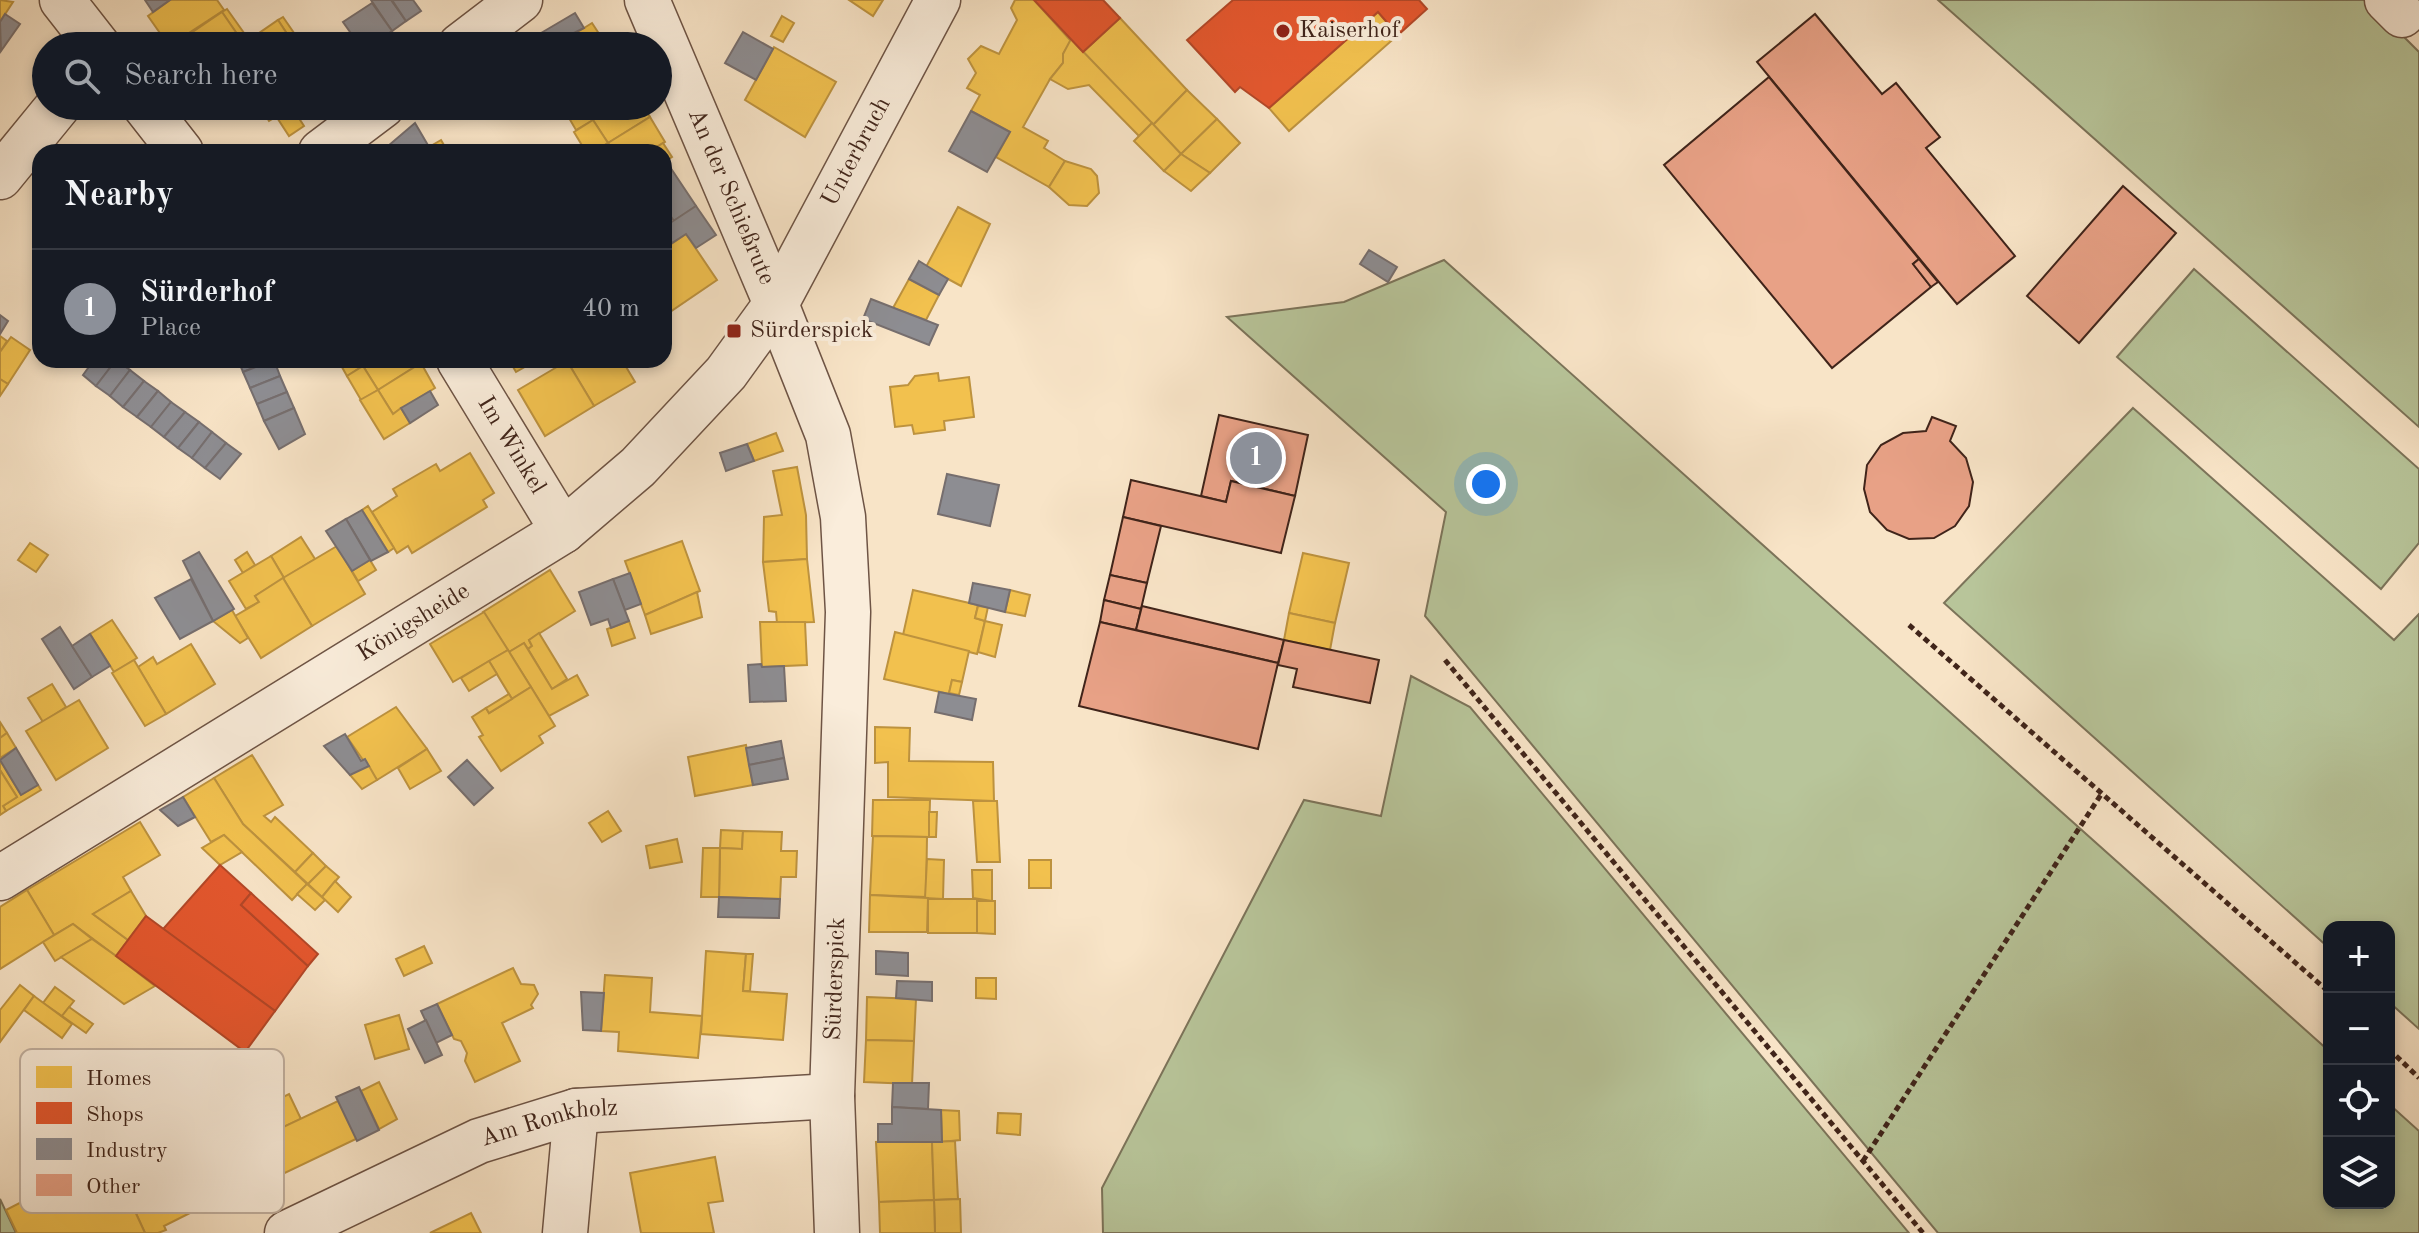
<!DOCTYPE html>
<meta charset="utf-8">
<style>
body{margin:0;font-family:"Old Standard TT",serif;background:#20242c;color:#f1f3f6}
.controls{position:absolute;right:24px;bottom:24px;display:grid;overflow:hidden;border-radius:16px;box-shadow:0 4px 12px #0003}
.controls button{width:72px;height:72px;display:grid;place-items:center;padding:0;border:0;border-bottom:2px solid #363941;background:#171b24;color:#f1f3f6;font:40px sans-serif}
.you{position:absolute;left:1486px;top:484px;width:28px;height:28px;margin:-20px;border:6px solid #fff;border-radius:50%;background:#1a73e8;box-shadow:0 0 0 12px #1a73e833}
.badge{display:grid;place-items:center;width:52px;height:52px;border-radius:50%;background:#8c9099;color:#fff;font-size:26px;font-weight:700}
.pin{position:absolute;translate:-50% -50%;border:4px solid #fff;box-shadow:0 2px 8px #0006}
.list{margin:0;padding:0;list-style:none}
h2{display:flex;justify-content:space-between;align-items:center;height:104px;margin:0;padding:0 32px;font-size:34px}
h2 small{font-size:26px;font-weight:400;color:#9ea1a6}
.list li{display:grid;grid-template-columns:52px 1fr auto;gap:24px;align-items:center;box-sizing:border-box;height:120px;padding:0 32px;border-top:2px solid #363941}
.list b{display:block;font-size:30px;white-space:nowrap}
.list p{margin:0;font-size:26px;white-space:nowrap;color:#9ea1a6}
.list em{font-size:26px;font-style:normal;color:#9ea1a6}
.icon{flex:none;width:44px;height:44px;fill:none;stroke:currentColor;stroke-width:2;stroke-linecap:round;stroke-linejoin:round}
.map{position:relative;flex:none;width:2419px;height:1233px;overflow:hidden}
.search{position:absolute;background:#171b24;box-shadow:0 4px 12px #0003;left:32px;top:32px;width:640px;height:88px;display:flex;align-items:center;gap:20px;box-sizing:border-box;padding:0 28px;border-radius:44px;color:#9ea1a6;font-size:30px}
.panel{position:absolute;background:#171b24;box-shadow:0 4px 12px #0003;left:32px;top:144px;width:640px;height:224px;border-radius:24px}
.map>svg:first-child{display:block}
.green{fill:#b8c59a;stroke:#7c745a;stroke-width:2}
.homes{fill:#f2c14e;stroke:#bd923e;stroke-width:2}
.shops{fill:#e4572e;stroke:#b34828;stroke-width:2}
.industry{fill:#8d8d92;stroke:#766e6e;stroke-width:2}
.building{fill:#e8a186;stroke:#40241a;stroke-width:2}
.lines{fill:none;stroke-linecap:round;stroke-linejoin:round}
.minor-casing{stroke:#6e5445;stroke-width:47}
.path{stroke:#40241a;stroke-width:5;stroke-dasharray:6 4;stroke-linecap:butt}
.minor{stroke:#faeddb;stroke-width:44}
.poi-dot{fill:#8f2418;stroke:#faeddb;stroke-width:3}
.labels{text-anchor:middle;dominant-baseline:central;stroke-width:8;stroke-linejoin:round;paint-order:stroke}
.poi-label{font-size:24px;fill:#40241a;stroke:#faeddb;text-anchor:start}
.street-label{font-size:24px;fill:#40241a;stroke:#faeddb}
.key{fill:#faeddb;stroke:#c2b1a1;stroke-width:2}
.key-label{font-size:22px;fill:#40241a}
</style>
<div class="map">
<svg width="2419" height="1233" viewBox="0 0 2419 1233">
<rect width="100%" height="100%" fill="#f8e4c7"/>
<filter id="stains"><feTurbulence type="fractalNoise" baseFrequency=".0025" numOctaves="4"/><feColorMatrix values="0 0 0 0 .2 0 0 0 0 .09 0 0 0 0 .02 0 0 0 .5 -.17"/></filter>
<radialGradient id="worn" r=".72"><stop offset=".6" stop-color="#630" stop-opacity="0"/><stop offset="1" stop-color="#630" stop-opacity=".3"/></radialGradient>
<g class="green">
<polygon points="1938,0 2367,0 2419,52 2419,427"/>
<polygon points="1444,260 2329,1051 2329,1203 2389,1203 2389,1104 2419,1131 2419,1233 1938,1233 1425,616 1446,512 1227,317 1344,302"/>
<polygon points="2194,269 2419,469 2419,543 2381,589 2117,357"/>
<polygon points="2133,408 2394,640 2419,614 2419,1029 2389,1002 2389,927 2329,927 2329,948 1944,603"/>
<polygon points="1411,676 1470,707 1909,1233 1103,1233 1102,1188 1304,800 1381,816"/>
<polygon points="0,1199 16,1233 0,1233"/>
</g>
<g class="homes">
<polygon points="0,0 13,2 0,22"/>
<polygon points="170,0 217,0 224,10 169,46 148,16"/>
<polygon points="849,0 883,0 873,16"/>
<polygon points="1015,0 1034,0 1071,41 1063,54 1063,63 1050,79 1023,127 1048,141 1044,148 1065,161 1049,187 996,157 1010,132 971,111 980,95 967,88 976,73 968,59 981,46 999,54 1017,20 1011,8"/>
<polygon points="227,9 249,40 244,44 222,12"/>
<polygon points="222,12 244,44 240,46 172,46"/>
<polygon points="1378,12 1398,35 1289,131 1269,108"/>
<polygon points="782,16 794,23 783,42 771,36"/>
<polygon points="283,17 303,46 295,46 278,20"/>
<polygon points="1120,18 1187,90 1153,125 1083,52"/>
<polygon points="278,20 295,46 240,46 249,40"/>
<polygon points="592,23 607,46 554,46 584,28"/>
<polygon points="1071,39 1152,123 1139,136 1089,85 1068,89 1050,79 1063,63 1063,54"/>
<polygon points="774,47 836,82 805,137 745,100"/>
<polygon points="1187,90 1217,119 1181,154 1153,125"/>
<polygon points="267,106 291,106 274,118"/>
<polygon points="267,106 274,118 269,121 261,108"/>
<polygon points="291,106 304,126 289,136 276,116"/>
<polygon points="562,106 585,106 593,120 576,130"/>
<polygon points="585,106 616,106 593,120"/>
<polygon points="616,106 643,106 650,117 608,143 593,120"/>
<polygon points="650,117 665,142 649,152 613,152 608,143"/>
<polygon points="1217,119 1240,143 1210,173 1181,154"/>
<polygon points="593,120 608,143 594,152 586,152 574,132"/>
<polygon points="1152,123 1181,154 1164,171 1134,141"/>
<polygon points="441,140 448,152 432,152 429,147"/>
<polygon points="608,143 613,152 594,152"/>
<polygon points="663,143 672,157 664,162 664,152 649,152"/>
<polygon points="1181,154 1210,173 1191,191 1164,171"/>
<polygon points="1065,161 1091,169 1097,176 1099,193 1087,206 1069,205 1049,187"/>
<polygon points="958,207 990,224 961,286 926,267"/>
<polygon points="686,234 717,280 664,316 664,249"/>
<polygon points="909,279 939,295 926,320 893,308"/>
<polygon points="0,336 7,341 0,352"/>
<polygon points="11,337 30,350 8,384 0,379 0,352"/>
<polygon points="338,360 360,360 363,366 347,376"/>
<polygon points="373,360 419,360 421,363 378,390 363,366"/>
<polygon points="509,360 537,360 516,372"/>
<polygon points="622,360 635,382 594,406 567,361"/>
<polygon points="567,361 594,406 545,436 518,390"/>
<polygon points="421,363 435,388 393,414 378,390"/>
<polygon points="363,366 378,390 361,400 347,376"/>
<polygon points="938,373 939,381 969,377 974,417 944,421 945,430 914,434 912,425 895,427 890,387 908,385 915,376"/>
<polygon points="0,379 8,384 0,396"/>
<polygon points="378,390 393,414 401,408 410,423 384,439 360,400"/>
<polygon points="776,433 783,451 754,461 747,444"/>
<polygon points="470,453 494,493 483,500 487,507 412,553 408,546 397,553 372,512 397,496 393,489 417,475 436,464 440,471"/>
<polygon points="797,467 806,515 807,559 763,562 764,517 782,515 773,471"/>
<polygon points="368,506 394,548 388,552 362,510"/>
<polygon points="301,537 315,559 284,578 271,556"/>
<polygon points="682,541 700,591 645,615 625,561"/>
<polygon points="30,543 48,555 36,572 18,560"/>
<polygon points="337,546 365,594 312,626 283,578"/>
<polygon points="247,552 255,565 243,573 235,560"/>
<polygon points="1303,553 1349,563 1335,623 1289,613"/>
<polygon points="271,556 284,578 255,596 259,602 246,609 229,581"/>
<polygon points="807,559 814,622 777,623 776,612 769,611 763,562"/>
<polygon points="370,560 376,570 358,581 352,571"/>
<polygon points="550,570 575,611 529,640 532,646 528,649 524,643 509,652 483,612"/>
<polygon points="283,578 312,626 261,658 235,616 259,602 255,596"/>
<polygon points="913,590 978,605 975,618 985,621 977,654 903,635"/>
<polygon points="1010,590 1030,595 1025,616 1005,612"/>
<polygon points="697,592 702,617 651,634 645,615"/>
<polygon points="978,606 988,607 985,621 975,618"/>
<polygon points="232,610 248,638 240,643 213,621"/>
<polygon points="484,612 508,650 453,682 430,644"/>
<polygon points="1289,613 1335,623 1330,650 1284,640"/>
<polygon points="112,620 137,658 114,672 90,634"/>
<polygon points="629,621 635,638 612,646 607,629"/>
<polygon points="985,621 1002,625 995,657 978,652"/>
<polygon points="760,622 805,622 807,665 762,667"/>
<polygon points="895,632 969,651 962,682 952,680 949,694 884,679"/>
<polygon points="539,633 567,679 552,689 528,649 532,646 529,640"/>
<polygon points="524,643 552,689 577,675 588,695 549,716 509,652"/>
<polygon points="191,644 215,684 166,714 138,667 153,657 157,664"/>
<polygon points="508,650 531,687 512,699 489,661"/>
<polygon points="134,660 166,714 145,726 112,673"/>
<polygon points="489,661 497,674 469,691 461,678"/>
<polygon points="952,680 962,682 959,695 949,693"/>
<polygon points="52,684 66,707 43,722 28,698"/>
<polygon points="531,687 555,726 539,736 543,743 501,771 479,737 483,735 472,717 486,708 489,713"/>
<polygon points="509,694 512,699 489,713 486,708"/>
<polygon points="79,700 108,748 56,780 26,731"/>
<polygon points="396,707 427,749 377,780 347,737"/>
<polygon points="0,722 7,733 0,738"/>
<polygon points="875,727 910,728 909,761 993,762 994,801 888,797 888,762 875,763"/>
<polygon points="7,733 16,748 0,758 0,738"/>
<polygon points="746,745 753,785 695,796 688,757"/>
<polygon points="427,749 441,771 410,789 398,768"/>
<polygon points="252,755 283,805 264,816 271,822 275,817 313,853 295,872 243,824 214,778"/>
<polygon points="0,760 21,795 38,785 41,790 6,811 3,806 17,797 0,770"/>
<polygon points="364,766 369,766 377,780 362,789 350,775"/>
<polygon points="0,770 17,797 3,806 6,811 0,815"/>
<polygon points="214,778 243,824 307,884 292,900 224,835 211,842 183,797"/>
<polygon points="873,800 930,800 929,837 872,836"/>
<polygon points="973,801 997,801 1000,862 977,862"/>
<polygon points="608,811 621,831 602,842 589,823"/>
<polygon points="929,812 937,812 936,837 929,837"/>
<polygon points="140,822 160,855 123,877 131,891 93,914 128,940 116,956 73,924 54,935 27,890"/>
<polygon points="721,830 743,831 742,849 720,848"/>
<polygon points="743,831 782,832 781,851 797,851 796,877 781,877 780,899 719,897 720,848 742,849"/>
<polygon points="224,835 242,852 220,865 202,848"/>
<polygon points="873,836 927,837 926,897 870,895"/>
<polygon points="677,839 682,862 650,868 646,846"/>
<polygon points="703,848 720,848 719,897 701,897"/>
<polygon points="313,853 326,866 308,884 295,872"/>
<polygon points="927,859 944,860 943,899 925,898"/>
<rect x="1029" y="860" width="22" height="28"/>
<polygon points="326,866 339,877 322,897 308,884"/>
<polygon points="972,870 992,870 992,901 973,898"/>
<polygon points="335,881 351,897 338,912 322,897"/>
<polygon points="307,884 325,900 315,910 297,894"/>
<polygon points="27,890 54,935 0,969 0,907"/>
<polygon points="131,891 146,916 128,940 93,914"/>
<polygon points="870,895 928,898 927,932 869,932"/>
<polygon points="928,899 978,899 977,933 928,933"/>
<polygon points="977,901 995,901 995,934 977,933"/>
<polygon points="73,924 92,939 55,961 43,942"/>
<polygon points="92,939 116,956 155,986 124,1004 61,957"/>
<polygon points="424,946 432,963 404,976 396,959"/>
<polygon points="706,951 746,954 743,991 787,994 783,1040 701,1034"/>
<polygon points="746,954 753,954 750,991 743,991"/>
<polygon points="513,968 521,984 534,985 538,994 531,1005 533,1008 502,1023 520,1061 475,1082 465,1061 467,1053 461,1041 454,1039 437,1004"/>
<polygon points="605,975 652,978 650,1012 702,1016 698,1058 618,1051 619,1032 601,1031"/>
<polygon points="976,978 996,978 996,999 976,998"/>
<polygon points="20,985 34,996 0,1042 0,1010"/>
<polygon points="55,987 74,1001 62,1016 43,1003"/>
<polygon points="34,996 72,1024 62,1038 24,1010"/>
<polygon points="867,997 916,999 914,1041 866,1040"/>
<polygon points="69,1007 93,1024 86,1033 62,1016"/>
<polygon points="399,1015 409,1049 375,1059 365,1025"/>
<polygon points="866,1040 914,1041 912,1084 864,1082"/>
<polygon points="379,1082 397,1119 379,1129 361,1091"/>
<polygon points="289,1094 301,1119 273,1132 261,1108"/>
<polygon points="340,1100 358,1138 253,1188 224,1126 261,1108 273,1132"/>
<polygon points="941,1110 959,1111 960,1140 942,1142"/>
<polygon points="998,1113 1021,1114 1020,1135 997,1133"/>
<polygon points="932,1139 934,1200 879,1202 876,1142"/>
<polygon points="955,1141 958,1199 934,1200 932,1142"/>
<polygon points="167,1142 198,1209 164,1226 166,1230 158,1233 145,1233 117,1172"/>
<polygon points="715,1157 723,1201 708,1203 714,1233 641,1233 630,1173"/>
<polygon points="114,1166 145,1233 17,1233 6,1210 35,1195 43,1212 59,1204 63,1212 78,1205 75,1197 91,1189 83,1173"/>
<polygon points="960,1199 961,1233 935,1233 934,1200"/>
<polygon points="934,1200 935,1233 880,1233 879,1202"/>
<polygon points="471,1213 481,1233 430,1233"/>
</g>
<g class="shops">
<polygon points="1034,0 1103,0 1120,18 1083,52"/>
<polygon points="1233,0 1419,0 1427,9 1398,35 1378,12 1269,108 1240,87 1235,92 1187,40"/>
<polygon points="220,865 251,893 241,905 308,966 275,1011 163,929"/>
<polygon points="251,893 318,954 308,966 241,905"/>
<polygon points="146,916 275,1011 245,1052 116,956"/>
</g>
<g class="industry">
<polygon points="145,0 170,0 153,12"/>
<polygon points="371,0 391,0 406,21 392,31"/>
<polygon points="392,0 413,0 421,11 406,21"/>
<polygon points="372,3 392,31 371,46 360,46 343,22"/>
<polygon points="575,13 584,28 548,46 541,33"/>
<polygon points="5,14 20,24 1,51 0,22"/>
<polygon points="743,32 773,49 756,80 725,63"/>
<polygon points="971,111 1010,132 987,172 949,151"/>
<polygon points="415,123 429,147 422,152 381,152"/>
<polygon points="670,167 696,206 674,221 664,206 664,170"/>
<polygon points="696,206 716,235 696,248 686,234 672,243 664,227"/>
<polygon points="1369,250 1397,267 1388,282 1360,264"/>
<polygon points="919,261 948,279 939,295 909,279"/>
<polygon points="871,299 938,325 929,345 863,319"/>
<polygon points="0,315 8,321 0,334"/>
<polygon points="94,360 116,360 96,386 83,375"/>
<polygon points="116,360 130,370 110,396 96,386"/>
<polygon points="238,360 273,360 243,372"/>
<polygon points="274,360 280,376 250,388 243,372"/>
<polygon points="130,370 144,381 123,407 110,396"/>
<polygon points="280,376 287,392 257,404 250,388"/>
<polygon points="144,381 158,391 137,417 123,407"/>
<polygon points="158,391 171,402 151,427 137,417"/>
<polygon points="430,391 438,405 410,423 401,408"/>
<polygon points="287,392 294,408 264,421 257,404"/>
<polygon points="171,402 185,412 164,437 151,427"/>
<polygon points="294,408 305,434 279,449 264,421"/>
<polygon points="185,412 199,422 178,448 164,437"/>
<polygon points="199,422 212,432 192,458 178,448"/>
<polygon points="212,432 226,443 205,468 192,458"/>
<polygon points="226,443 241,454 220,479 205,468"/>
<polygon points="747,444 754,461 726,471 720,453"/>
<polygon points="947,474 999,485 990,526 938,514"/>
<polygon points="362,510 388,552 371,561 346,519"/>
<polygon points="346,519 370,560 352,571 326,531"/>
<polygon points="199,552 234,609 213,621 183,561"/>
<polygon points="630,573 641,604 625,610 613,579"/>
<polygon points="191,579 213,621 180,639 155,598"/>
<polygon points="613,579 629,621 611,628 608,619 591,625 579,592"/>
<polygon points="973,583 1010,590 1005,612 969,603"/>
<polygon points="60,627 92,677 74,689 42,639"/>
<polygon points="90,634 110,666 92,677 72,646"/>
<polygon points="761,664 762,667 784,666 786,701 750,702 748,665"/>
<polygon points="939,692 976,699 972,720 935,712"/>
<polygon points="345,734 361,761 365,759 369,766 350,775 324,746"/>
<polygon points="781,741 784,758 749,765 746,748"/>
<polygon points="16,748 38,785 21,795 0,760"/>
<polygon points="784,758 788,779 753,785 749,765"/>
<polygon points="467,760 493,788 474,805 448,777"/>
<polygon points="183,797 195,817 178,826 160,810"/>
<polygon points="719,897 780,899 779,918 718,917"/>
<polygon points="876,951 908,953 908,976 876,974"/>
<polygon points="897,981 932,982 932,1001 896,998"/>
<polygon points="581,992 604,993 601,1031 583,1030"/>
<polygon points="437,1004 452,1035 436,1043 421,1011"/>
<polygon points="426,1020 442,1055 425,1063 408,1029"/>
<polygon points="893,1083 929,1083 928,1109 892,1107"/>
<polygon points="359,1087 379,1130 357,1141 336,1097"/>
<polygon points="892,1107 941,1110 942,1142 878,1142 878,1124 892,1124"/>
</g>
<g class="building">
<polygon points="1815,14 1882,94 1896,83 1940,137 1926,148 2015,256 1957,304 1757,62"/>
<polygon points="1769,77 1919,259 1913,264 1931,287 1832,368 1664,165"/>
<polygon points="2123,186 2176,233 2079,343 2027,296"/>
<polygon points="1919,259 1938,282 1931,287 1913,264"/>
<polygon points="1219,415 1308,435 1295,496 1231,481 1226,502 1201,496"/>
<polygon points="1932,417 1956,426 1950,441 1966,458 1973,482 1969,506 1955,526 1934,538 1909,539 1887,530 1870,512 1864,489 1867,465 1881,445 1903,433 1926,431"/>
<polygon points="1131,480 1226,502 1231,481 1295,496 1281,553 1123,517"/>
<polygon points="1123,517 1161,526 1147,583 1110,575"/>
<polygon points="1110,575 1147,583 1141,609 1104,600"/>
<polygon points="1104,600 1141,609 1136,630 1100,622"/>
<polygon points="1142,606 1284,640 1278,663 1136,630"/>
<polygon points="1100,622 1278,663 1258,749 1079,706"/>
<polygon points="1284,640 1379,660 1370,703 1293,687 1297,669 1278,665"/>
</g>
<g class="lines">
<defs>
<g id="minor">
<polyline points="62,0 98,46"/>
<path id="s1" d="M647,0L776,304L828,435L843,517L848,612L832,1096L837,1233"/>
<polyline points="2387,0 2402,15"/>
<polyline points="460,46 520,0"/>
<polyline points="145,106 181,152"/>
<polyline points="321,152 382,106"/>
<polyline points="0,177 58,106"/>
<path id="s2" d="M459,360L563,531"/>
<path id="s3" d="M0,878L563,531L638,467L726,373L776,304L938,0"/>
<path id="s4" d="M287,1233L479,1141L576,1111L832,1096"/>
<polyline points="565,1233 576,1111"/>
</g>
</defs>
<use href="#minor" class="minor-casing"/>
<g class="path">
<polyline points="1909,625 2329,992"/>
<polyline points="1445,660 1923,1233"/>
<polyline points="2389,1049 2419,1078"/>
<polyline points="1863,1161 2102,793"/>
</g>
<use href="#minor" class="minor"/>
</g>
<g class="poi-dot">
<circle cx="1283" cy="31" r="8"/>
<rect x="726" y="323" width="16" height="16" rx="4"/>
</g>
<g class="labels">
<g class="poi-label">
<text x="1299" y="31">Kaiserhof</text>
<text x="750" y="331">Sürderspick</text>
</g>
<g class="street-label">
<text stroke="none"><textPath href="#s3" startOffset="1146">Unterbruch</textPath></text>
<text stroke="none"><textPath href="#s1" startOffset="214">An der Schießrute</textPath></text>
<text stroke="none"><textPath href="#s2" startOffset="100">Im Winkel</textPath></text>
<text stroke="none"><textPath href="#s3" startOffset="486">Königsheide</textPath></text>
<text transform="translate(836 979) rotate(-88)">Sürderspick</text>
<text stroke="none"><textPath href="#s4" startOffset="286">Am Ronkholz</textPath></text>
</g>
</g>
<rect x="20" y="1049" width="264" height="164" rx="12" class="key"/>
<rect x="36" y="1066" width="36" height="22" fill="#f2c14e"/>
<rect x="36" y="1102" width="36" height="22" fill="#e4572e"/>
<rect x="36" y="1138" width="36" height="22" fill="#8d8d92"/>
<rect x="36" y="1174" width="36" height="22" fill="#e8a186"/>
<g class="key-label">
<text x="86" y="1085">Homes</text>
<text x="86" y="1121">Shops</text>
<text x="86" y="1157">Industry</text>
<text x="86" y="1193">Other</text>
</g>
<rect width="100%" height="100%" filter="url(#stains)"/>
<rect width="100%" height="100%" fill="url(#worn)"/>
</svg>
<div class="controls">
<button>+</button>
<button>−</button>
<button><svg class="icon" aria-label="locate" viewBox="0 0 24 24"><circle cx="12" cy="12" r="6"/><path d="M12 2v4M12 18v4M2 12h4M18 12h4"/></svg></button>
<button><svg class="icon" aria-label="layers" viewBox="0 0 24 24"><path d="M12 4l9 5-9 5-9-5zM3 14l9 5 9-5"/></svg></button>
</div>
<div class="you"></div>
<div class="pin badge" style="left:1256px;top:458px">1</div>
<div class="search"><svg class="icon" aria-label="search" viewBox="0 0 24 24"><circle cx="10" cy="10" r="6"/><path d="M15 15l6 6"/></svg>Search here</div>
<section class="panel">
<h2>Nearby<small></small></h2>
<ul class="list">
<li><span class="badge">1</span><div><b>Sürderhof</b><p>Place</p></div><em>40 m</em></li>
</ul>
</section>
</div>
